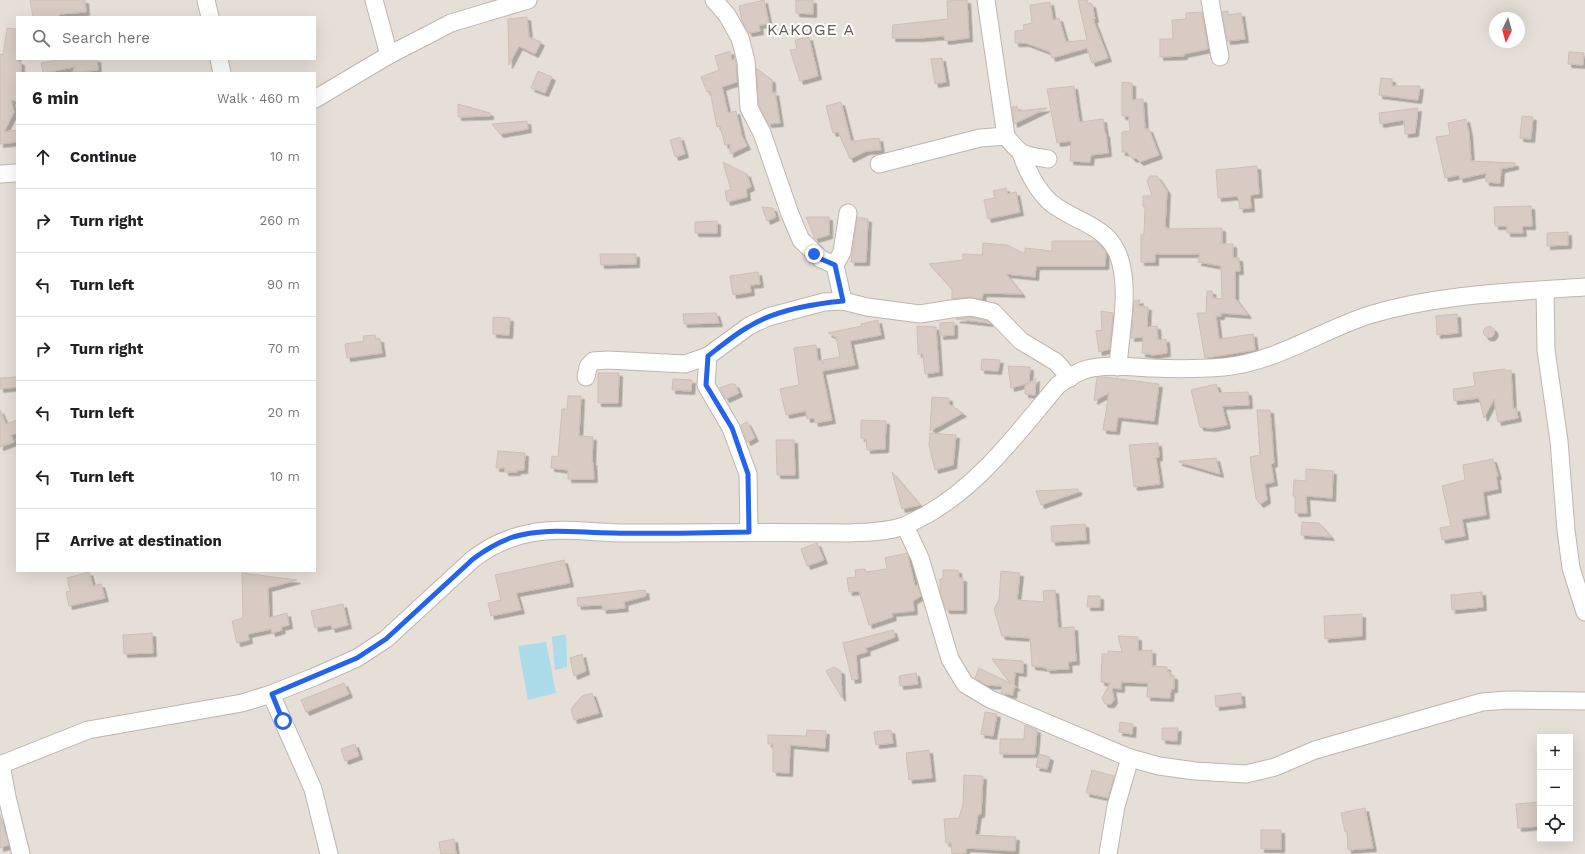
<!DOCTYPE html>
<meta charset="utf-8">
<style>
body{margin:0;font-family:"Work Sans",sans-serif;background:#f2f2f2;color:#202124}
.controls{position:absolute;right:12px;bottom:12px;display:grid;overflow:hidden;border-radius:0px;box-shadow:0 4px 16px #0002}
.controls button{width:36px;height:36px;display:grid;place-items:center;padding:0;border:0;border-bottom:1px solid #e0e0e0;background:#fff;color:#202124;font:20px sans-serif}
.compass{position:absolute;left:1489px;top:12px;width:36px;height:36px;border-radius:50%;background:#fff;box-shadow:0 4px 16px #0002;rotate:185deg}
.stop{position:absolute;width:12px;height:12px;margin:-9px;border:3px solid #2563eb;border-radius:50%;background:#fff}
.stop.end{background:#2563eb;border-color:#fff;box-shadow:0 1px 4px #0008}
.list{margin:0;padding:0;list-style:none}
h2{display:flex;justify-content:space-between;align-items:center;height:52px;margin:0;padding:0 16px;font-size:17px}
h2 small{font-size:13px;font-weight:400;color:#757577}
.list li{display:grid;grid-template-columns:26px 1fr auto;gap:12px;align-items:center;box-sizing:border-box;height:64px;padding:0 16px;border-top:1px solid #e0e0e0}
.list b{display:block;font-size:15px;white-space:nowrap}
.list em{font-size:13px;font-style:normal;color:#757577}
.icon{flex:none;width:22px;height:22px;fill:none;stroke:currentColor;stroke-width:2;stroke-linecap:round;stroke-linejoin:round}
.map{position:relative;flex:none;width:1585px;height:854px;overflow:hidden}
.search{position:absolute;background:#fff;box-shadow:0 4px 16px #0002;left:16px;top:16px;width:300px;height:44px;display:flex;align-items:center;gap:10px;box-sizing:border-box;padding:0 14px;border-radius:0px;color:#757577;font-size:15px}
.panel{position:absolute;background:#fff;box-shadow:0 4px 16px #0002;left:16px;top:72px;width:300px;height:500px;border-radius:0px}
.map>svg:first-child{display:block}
.residential{fill:#e6dfd8;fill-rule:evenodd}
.water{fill:#acdbe9}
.building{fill:#d7cbc3;stroke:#cebfb4;filter:url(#shadow)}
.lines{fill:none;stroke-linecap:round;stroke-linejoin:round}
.minor-casing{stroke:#beb5ad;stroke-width:19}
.minor{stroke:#fff;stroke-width:17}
.route{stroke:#2563eb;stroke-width:5}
.labels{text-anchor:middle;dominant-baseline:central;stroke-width:4;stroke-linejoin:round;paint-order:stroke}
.quarter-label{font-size:16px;letter-spacing:1px;fill:#685a51;stroke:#fff}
</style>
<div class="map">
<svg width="1585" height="854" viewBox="0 0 1585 854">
<defs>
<filter id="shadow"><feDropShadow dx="3.5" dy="3.5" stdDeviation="0" flood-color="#0004"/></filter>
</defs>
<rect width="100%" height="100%" fill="#f3eee9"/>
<path class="residential" d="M0,0H1585V854H0ZM17,17H315V59H17ZM1495,18H1519V42H1495ZM17,73H315V571H17ZM1540,737H1570V839H1540Z"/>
<g class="water">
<polygon points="566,634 567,667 555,670 552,637"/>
<polygon points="546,642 556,693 528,700 518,646"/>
</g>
<g class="building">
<polygon points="30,0 85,0 86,12 59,14 59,17 33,17"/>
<polygon points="764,0 769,24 759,25 760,31 749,33 742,21 739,6"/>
<polygon points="796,0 813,0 813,14 796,13"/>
<polygon points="967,0 969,38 945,41 944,36 920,38 892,38 893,25 948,19 947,1"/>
<polygon points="1078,0 1087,0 1088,4 1092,4 1095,19 1093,19 1108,58 1092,63 1087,48 1052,58 1050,52 1026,43 1015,43 1015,31 1024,30 1023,25 1032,23 1030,5 1050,2 1053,20 1059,18 1066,42 1087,40"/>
<polygon points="1228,11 1228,15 1241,13 1245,39 1227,41 1222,12"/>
<polygon points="1202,12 1208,49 1184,54 1184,56 1160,57 1160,39 1173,39 1172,20 1186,19 1186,13"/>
<polygon points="527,17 529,37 541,42 535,54 519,46 509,65 508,19"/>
<polygon points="7,28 17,29 17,61 21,62 21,73 17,73 17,101 11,100 14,112 4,132 17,130 17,142 0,144 0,54 3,55"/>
<polygon points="809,37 818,76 800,81 790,50 797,49 795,40"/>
<polygon points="730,51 732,60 735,59 736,63 737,82 722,87 728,113 736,111 742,136 747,146 730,154 730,144 725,145 720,126 717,127 710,91 707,92 701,77 719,70 715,56"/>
<polygon points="1569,52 1584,53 1583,65 1568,64"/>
<polygon points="942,58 946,82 935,84 931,59"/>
<polygon points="62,59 97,59 98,70 74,72 74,67 43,73 41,63"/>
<polygon points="756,68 772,80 772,93 775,92 780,123 768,124 759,105"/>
<polygon points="538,71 552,77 545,93 531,88"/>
<polygon points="1381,78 1392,79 1392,86 1420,86 1418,100 1379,95"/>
<polygon points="1122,82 1132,83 1132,100 1143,99 1145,129 1149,129 1159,155 1140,162 1136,158 1133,159 1127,152 1122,152 1122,132 1130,131 1129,116 1122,116"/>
<polygon points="1074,86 1079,120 1080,122 1103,119 1105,134 1106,133 1108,153 1091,155 1090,162 1070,161 1071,141 1057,143 1047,89"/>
<polygon points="841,102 851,141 879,138 881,150 866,151 850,159 838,132 833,133 826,106"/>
<polygon points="458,104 490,113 490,116 458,117"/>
<polygon points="1017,106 1018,111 1047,108 1014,124 1012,107"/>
<polygon points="1418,108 1415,133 1405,134 1404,120 1380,124 1379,113"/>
<polygon points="1522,116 1533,117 1531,139 1520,138"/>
<polygon points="1466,119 1469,133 1471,161 1515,163 1515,166 1501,169 1500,183 1486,182 1486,173 1460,179 1459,175 1445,178 1436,137 1450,135 1448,123"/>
<polygon points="527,121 528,129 500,134 492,124"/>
<polygon points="680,137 685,154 675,157 670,140"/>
<polygon points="723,162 747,174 751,187 746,189 747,197 727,202 725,191 731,190"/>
<polygon points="1257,166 1259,194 1250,195 1251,208 1240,209 1238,196 1218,198 1216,170"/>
<polygon points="1150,176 1157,176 1167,191 1165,227 1167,227 1167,229 1222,228 1222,244 1233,244 1233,258 1239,258 1240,271 1235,271 1235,298 1248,315 1221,313 1221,316 1216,316 1219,339 1253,334 1255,350 1205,358 1197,313 1206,313 1207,291 1212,291 1213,298 1222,299 1221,266 1198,262 1200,254 1155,254 1155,262 1141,262 1141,235 1144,234 1145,207 1143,207 1143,196 1152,196 1147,181"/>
<polygon points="1006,188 1008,194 1016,192 1020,212 988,219 984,200 995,198 993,191"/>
<polygon points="1531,206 1532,226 1522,226 1523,233 1507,233 1507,226 1495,226 1494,207"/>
<polygon points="762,207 773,208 776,217 767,221"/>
<polygon points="806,217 829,217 829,235 815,239"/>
<polygon points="857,217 868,219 866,262 851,262"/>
<polygon points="717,221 717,233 695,233 695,222"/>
<polygon points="1568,232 1568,245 1547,246 1547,233"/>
<polygon points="1052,241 1096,241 1106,252 1105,266 1036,266 1035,277 1006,274 1022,294 983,293 982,299 970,297 952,299 952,289 929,264 963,260 963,254 982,255 983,243 1007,245 1025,254 1025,248 1052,251"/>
<polygon points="600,254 636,254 636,264 601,265"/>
<polygon points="758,272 760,284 750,285 751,292 733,295 730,276"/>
<polygon points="1140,300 1138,306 1148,307 1147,327 1157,326 1158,340 1166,339 1167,353 1153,355 1142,353 1143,337 1131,338 1134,301"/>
<polygon points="1101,311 1113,313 1110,349 1099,352 1096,331 1102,330"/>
<polygon points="716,313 719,323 684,324 683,314"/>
<polygon points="1457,314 1458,333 1437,335 1436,316"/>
<polygon points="493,317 510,318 509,335 493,334"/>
<polygon points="970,317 988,321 990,323 956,319"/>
<polygon points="878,320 881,335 850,341 855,365 822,371 832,420 815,423 814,418 807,419 806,411 786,415 780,389 799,385 794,348 816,345 818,361 821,360 823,364 823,360 840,357 836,337 828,333 862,326 861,324"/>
<polygon points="954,322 954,335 940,336 940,323"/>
<polygon points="917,326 936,327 939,372 925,374 923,354 918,354"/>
<circle cx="1489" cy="332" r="5.5"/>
<polygon points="375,335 376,339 380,339 382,353 347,358 345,344 364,341 363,336"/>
<polygon points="982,359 1000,360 998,371 981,370"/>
<polygon points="1008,366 1030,367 1029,383 1011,388"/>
<polygon points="1505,369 1506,371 1511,370 1513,409 1516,408 1518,418 1498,422 1494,399 1484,418 1479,398 1454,401 1453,389 1475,386 1473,373"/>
<polygon points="598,373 619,373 618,403 598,403"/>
<polygon points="17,377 17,387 0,389 0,378"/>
<polygon points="1097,377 1104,377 1159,384 1154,421 1118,417 1116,431 1103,430 1109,393 1094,401"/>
<polygon points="1036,378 1035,395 1025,394 1025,386"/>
<polygon points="673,379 692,380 691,391 672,390"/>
<polygon points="730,384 735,384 739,393 726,399 720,388"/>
<polygon points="1216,384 1219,393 1248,392 1249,405 1222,406 1227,425 1212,428 1200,427 1191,390"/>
<polygon points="568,396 581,396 579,436 593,437 592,462 593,462 594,479 568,479 568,470 551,468 552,456 558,457 562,409 567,409"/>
<polygon points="932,397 949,398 949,404 963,413 930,431"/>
<polygon points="0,410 6,424 17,420 17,433 11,435 14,442 0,447"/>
<polygon points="1257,410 1270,410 1274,463 1271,464 1274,482 1265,484 1267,500 1260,504 1256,499 1250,457 1260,455"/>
<polygon points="861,420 886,421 885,449 867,450 866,439 861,438"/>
<polygon points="747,422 755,438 747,442 741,425"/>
<polygon points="930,433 956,435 953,465 935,470 929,445"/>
<polygon points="776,440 794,440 795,475 777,475"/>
<polygon points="1158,443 1159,457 1156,458 1160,484 1134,487 1129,445"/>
<polygon points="498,451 525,453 524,470 517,470 517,472 505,472 505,468 496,468"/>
<polygon points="1216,458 1220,474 1179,462 1179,461"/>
<polygon points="1493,459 1498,476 1496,476 1498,489 1483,492 1486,515 1462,519 1465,536 1442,540 1440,528 1451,526 1442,486 1465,480 1463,465"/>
<polygon points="1306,469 1333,471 1332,498 1306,496 1307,513 1295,513 1295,496 1293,496 1294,480 1306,481"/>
<polygon points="892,472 920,505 902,509"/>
<polygon points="1078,489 1078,492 1041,505 1036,491"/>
<polygon points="1302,522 1319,523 1331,537 1301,535"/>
<polygon points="1085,524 1086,540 1052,542 1051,526"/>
<polygon points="817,543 824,560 807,566 801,549"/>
<polygon points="907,553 915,586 918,586 921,596 913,601 914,611 892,613 893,617 869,625 859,591 849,592 847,578 856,577 855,570 865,569 866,572 887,569 885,558"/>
<polygon points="564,560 570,583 516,593 521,610 491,616 488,603 501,600 495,575"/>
<polygon points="943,570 958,570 959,578 963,578 963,610 946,610 940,592 940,579 943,579"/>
<polygon points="1001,571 1020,573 1017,600 1044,602 1043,591 1055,590 1058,628 1074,627 1076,661 1068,662 1069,669 1047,670 1047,668 1032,666 1030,638 1002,636 994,609 999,600"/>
<polygon points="89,572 93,586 101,584 105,598 69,606 66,592 70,591 67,578"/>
<polygon points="242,573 297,580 268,588 269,618 287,613 289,625 281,627 282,630 272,633 271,629 248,634 249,640 237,643 232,621 243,618"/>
<polygon points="645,590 646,596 624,602 625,608 603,610 602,605 578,606 577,598"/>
<polygon points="1482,592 1483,607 1452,610 1451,595"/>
<polygon points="1088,596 1100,596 1100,607 1087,607"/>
<polygon points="343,604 348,625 332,629 331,625 315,628 311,611"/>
<polygon points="1362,614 1362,636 1325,639 1324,616"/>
<polygon points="893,630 895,637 866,648 867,652 856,655 858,679 852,680 843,643"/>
<polygon points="152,633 153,653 124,654 123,635"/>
<polygon points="1118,636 1138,637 1138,651 1152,650 1152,666 1167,667 1167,672 1170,672 1170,676 1174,676 1174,689 1171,689 1170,698 1147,697 1148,683 1121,682 1121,689 1112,688 1114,700 1111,704 1105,704 1102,698 1110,683 1101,682 1102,654 1108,654 1108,651 1122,652"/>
<polygon points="582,654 586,671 574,676 570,658"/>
<polygon points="992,659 1023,661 1023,673 1015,672 1014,685 1017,687 1014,687 1013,695 1001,693 1002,686 986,685 975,678 979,668 1010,683"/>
<polygon points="834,667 841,671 842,698 826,671"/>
<polygon points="916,673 918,684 900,686 899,676"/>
<polygon points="344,683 349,694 306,712 301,700"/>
<polygon points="592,693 599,713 574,720 571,709 582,696"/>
<polygon points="1241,693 1242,704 1216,707 1215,696"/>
<polygon points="985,712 997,714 993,736 981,734"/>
<polygon points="1120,722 1133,724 1132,734 1119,732"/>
<polygon points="1025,725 1037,730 1035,754 1000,754 1000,739 1024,739"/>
<polygon points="1162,728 1178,728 1177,741 1162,740"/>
<polygon points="807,730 826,731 825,748 790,745 789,773 773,772 773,744 768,744 768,735 806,736"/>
<polygon points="891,730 893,743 876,745 874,732"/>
<polygon points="355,744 359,756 345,761 341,749"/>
<polygon points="929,750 932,778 909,780 906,753"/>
<polygon points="1039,754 1050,757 1047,769 1036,767"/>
<polygon points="1092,770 1114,776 1108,798 1086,793"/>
<polygon points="964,775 983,776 981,814 978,814 975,835 1016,837 1015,851 966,848 966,853 952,854 951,843 946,843 944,819 959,818 963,804"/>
<polygon points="1540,802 1540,826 1518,828 1516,804"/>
<polygon points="1365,808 1373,848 1348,850 1347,831 1345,832 1341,813"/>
<polygon points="0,815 9,845 0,848"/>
<rect x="1261" y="830" width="20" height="19"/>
<polygon points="454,839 456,854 441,854 439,842"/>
</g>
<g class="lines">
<defs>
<g id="minor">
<polyline points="206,0 210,17"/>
<polyline points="374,0 389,55"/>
<polyline points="714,0 727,15 740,38 746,61 749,108 762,133 790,214 801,240 821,259 835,265"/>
<path d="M986,0L1006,136C1021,156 1024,155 1048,159"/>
<polyline points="1210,0 1220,57"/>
<polyline points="219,59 222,73"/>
<polyline points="315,99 389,55 451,23 528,0"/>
<path d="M1021,153C1026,169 1037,190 1050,202C1076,224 1112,224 1121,264C1129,296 1120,334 1118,367"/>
<polyline points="879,164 980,138 1006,136"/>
<polyline points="0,174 17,173"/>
<polyline points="1545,290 1546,350 1559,441 1566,530 1571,568 1585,612"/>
<polyline points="843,301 835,265 842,252 848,213"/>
<polyline points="586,377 588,367 593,361 608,360 685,364 708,356"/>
<polyline points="905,526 920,558 950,659 965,684 990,699 1130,758 1159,766 1195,771 1246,774 1275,767 1315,750 1482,702 1509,700 1585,701"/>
<polyline points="749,532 748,474 731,428 706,385 708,356 749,326 768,317 824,302 843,301 867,307 920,314 951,309 971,307 993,312 1021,341 1056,362 1070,378"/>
<polyline points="271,694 313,789 329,854"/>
<polyline points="1,764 7,797 21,854"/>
<path d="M0,765L88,730L242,703L271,694L314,677L357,658L386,639L473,559C490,546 509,537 531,533C562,527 596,533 628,533C702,533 776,532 850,533C868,532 887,532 904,526C912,523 919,518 926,515C981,484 1018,432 1058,385C1066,379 1077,372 1087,369C1108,364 1130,367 1151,368C1175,369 1200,369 1224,367C1276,362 1320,331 1369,315C1438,294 1513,292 1585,287"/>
<polyline points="1108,854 1116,806 1130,758"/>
</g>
</defs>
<use href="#minor" class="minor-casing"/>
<use href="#minor" class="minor"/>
</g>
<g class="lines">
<path class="route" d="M283,721L272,694L357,658L386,639L473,559C485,550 499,542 513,537C545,527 579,533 613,533C658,534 704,533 749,532L748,474L732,428L706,385L708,356C721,346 734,335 748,327C775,310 811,304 843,301L835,265L821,259L814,254"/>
</g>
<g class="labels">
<g class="quarter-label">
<text x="811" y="29">KAKOGE A</text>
</g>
</g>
</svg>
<div class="controls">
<button>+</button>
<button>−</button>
<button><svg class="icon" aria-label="locate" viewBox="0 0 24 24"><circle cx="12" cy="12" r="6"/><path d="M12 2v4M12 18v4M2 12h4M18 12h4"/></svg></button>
</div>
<svg class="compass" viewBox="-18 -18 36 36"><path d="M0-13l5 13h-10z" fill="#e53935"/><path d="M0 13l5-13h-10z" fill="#757577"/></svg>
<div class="stop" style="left:283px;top:721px"></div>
<div class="stop end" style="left:814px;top:254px"></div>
<div class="search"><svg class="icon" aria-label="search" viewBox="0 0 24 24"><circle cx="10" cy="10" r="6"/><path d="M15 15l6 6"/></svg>Search here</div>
<section class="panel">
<h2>6 min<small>Walk · 460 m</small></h2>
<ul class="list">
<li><svg class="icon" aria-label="ahead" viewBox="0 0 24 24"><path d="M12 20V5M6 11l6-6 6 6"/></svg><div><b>Continue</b></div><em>10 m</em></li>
<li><svg class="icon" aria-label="right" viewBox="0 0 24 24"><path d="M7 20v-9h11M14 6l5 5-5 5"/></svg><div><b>Turn right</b></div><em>260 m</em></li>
<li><svg class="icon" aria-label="left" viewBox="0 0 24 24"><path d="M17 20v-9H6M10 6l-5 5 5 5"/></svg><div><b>Turn left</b></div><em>90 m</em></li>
<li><svg class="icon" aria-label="right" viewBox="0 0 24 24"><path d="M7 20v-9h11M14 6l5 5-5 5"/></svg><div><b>Turn right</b></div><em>70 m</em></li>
<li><svg class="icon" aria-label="left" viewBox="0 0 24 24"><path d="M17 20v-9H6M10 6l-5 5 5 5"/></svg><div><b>Turn left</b></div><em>20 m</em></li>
<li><svg class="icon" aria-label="left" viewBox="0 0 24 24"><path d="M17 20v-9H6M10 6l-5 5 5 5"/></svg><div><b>Turn left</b></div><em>10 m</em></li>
<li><svg class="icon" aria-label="arrive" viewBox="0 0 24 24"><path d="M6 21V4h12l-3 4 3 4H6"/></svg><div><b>Arrive at destination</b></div></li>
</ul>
</section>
</div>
